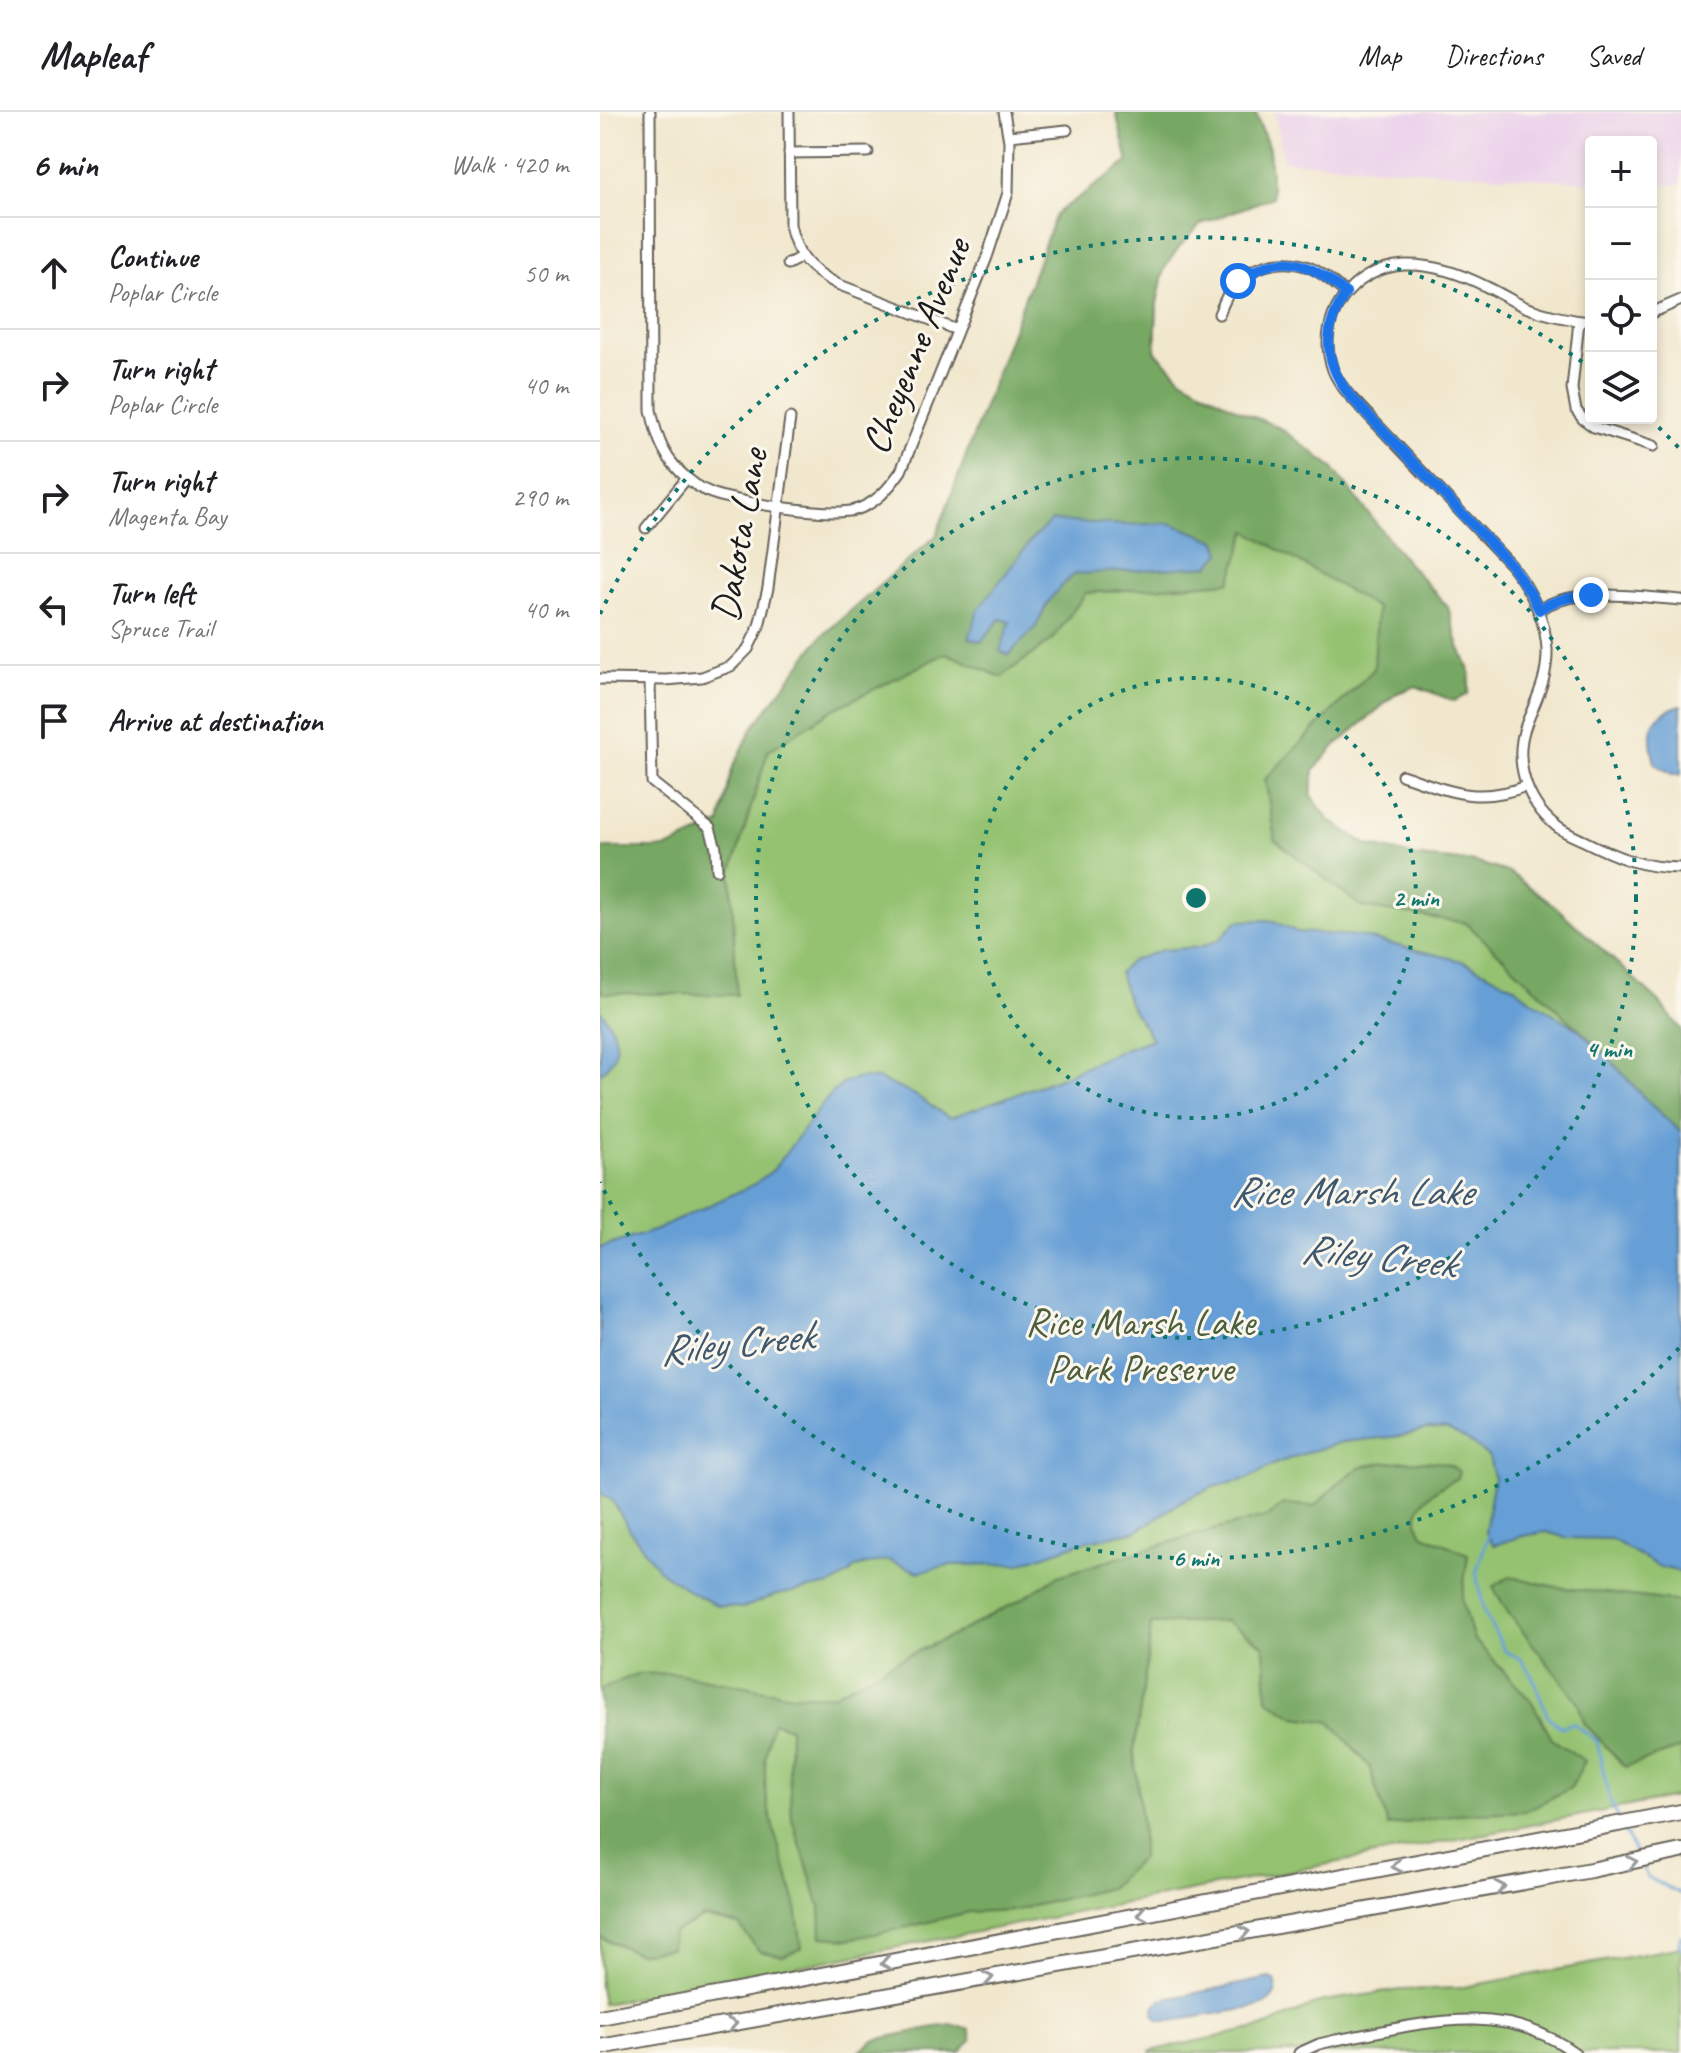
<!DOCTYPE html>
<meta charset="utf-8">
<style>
body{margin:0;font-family:Caveat,sans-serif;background:#f2f2f2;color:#202124}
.controls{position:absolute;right:24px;top:24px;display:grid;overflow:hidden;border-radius:8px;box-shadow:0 4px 12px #0003}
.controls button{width:72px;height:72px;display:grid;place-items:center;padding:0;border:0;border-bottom:2px solid #e0e0e0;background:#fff;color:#202124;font:40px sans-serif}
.stop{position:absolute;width:24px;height:24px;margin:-18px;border:6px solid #1a73e8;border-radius:50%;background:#fff}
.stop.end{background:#1a73e8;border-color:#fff;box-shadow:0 2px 8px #0008}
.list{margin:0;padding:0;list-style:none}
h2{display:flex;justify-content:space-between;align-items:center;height:104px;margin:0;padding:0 32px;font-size:34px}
h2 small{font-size:26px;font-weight:400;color:#757577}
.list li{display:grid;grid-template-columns:52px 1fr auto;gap:24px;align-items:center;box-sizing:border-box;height:112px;padding:0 32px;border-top:2px solid #e0e0e0}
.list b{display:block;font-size:30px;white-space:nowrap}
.list p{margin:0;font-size:26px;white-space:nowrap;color:#757577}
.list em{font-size:26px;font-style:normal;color:#757577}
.icon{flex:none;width:44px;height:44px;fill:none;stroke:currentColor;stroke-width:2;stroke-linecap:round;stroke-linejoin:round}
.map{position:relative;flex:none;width:1081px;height:1941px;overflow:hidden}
header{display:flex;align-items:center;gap:48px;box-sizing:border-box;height:112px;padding:0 40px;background:#fff;border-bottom:2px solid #e0e0e0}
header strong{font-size:38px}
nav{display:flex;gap:44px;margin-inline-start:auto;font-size:28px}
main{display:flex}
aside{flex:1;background:#fff}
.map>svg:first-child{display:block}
.built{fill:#ebd1eb}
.green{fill:#94c271;stroke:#586f46;stroke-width:2}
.forest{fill:#77a863;stroke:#4a6240;stroke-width:2}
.water{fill:#669fd5;stroke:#415e78;stroke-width:2}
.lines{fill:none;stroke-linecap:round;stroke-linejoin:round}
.stream{stroke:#669fd5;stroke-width:3}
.minor-casing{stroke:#67635a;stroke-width:13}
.highway-casing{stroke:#67635a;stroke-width:18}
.minor{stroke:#fff;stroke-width:9}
.highway{stroke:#fff;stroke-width:14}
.oneway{stroke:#999}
.route{stroke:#1a73e8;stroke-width:10}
.ring{fill:none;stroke:#0f766e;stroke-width:4;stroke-dasharray:4 8}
.labels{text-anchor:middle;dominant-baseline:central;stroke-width:6;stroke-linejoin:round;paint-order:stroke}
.street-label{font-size:40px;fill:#1c1c1c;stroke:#fbf7ec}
.park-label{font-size:40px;fill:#4c5e3e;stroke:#fbf7ec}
.water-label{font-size:42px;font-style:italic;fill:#3d576f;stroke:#fbf7ec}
.centre{fill:#0f766e;stroke:#fbf7ec;stroke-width:4}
.ring-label{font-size:24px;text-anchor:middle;font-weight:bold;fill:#0f766e;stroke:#fbf7ec;stroke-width:6;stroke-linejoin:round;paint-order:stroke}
</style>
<header>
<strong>Mapleaf</strong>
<nav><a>Map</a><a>Directions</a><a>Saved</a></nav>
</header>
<main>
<aside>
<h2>6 min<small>Walk · 420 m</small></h2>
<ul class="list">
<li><svg class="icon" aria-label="ahead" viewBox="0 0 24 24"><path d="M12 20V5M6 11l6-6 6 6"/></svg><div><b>Continue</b><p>Poplar Circle</p></div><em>50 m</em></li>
<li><svg class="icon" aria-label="right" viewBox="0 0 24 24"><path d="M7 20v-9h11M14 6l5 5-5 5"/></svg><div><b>Turn right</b><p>Poplar Circle</p></div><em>40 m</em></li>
<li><svg class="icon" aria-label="right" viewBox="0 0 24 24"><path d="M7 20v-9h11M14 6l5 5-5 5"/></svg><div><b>Turn right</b><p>Magenta Bay</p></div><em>290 m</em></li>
<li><svg class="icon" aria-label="left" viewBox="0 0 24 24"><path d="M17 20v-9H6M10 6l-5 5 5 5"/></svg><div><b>Turn left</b><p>Spruce Trail</p></div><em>40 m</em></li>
<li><svg class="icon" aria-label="arrive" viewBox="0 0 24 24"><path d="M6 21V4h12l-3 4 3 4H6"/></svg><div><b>Arrive at destination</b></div></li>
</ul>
</aside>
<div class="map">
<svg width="1081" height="1941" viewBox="0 0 1081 1941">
<rect width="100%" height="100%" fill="#fbf7ec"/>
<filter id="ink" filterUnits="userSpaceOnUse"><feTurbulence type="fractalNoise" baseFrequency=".0125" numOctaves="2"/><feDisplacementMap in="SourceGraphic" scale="16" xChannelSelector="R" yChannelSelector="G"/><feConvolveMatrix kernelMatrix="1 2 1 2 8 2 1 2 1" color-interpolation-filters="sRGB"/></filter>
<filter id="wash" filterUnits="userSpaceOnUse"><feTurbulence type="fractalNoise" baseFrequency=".006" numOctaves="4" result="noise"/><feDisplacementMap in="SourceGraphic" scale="32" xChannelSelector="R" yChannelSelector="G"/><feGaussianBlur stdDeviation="1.8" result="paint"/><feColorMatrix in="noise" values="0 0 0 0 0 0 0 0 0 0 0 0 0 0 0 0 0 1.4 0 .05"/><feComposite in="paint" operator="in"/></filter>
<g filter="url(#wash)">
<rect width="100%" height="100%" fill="#f1e7cd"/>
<polygon class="built" points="675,0 1081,0 1081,73 1051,72 1051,30 991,30 991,70 684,49"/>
<g class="green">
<polygon points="516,0 655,0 669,37 672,85 601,112 579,135 564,157 557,191 555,239 581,266 640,299 680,316 731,354 806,449 848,495 858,532 870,560 868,582 854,589 816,574 797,581 734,635 714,658 711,684 729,708 768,733 817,745 875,750 910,761 956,795 1059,890 1081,917 1081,1684 3,1892 0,1873 0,736 67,736 120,712 132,658 152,617 221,525 336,424 456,102 528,50"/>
<polygon points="1081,1835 1081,1941 550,1941 550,1939 667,1914 722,1889 801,1878 858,1876"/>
</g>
<g class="forest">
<polygon points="516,0 655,0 669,37 672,85 601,112 579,135 564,157 557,191 555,239 581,266 640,299 680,316 731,354 806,449 848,495 858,532 870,560 868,582 854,589 816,574 797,581 734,635 714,658 711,683 729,708 768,733 817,745 875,750 910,761 956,795 1059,890 1081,917 1081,1020 1048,990 1003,940 866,811 762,795 675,728 665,667 774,557 777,496 647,419 630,470 486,481 452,528 401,565 346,541 234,597 168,639 131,762 137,883 3,881 0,874 0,736 67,736 120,712 132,658 152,617 221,525 336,424 456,102 528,50"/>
<path d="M806,1349C823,1350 848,1346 859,1360L857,1366C835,1377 805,1394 822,1422L868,1442L862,1487L873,1526L932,1590L952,1627L985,1649L971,1676L925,1699L857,1702L788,1714L769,1654L731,1610L695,1605L667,1587L664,1534L626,1509L551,1512L549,1535L534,1639L542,1718V1746L509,1776L416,1798L369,1800L304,1816L250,1827L221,1825L220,1795L192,1707L189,1662L190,1616L173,1610C153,1670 174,1717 191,1774C197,1794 199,1816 202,1836L183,1844L159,1839L139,1813L104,1805L73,1821L71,1836L37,1841L0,1825V1578L36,1562L75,1561L192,1583H233L296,1549L358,1521L422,1487L458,1464L601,1421L669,1404L683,1392L714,1394C728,1383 744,1363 760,1356C773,1350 792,1350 806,1349Z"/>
<polygon points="910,1464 956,1475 1081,1490 1081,1636 1025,1655 985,1612 977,1589 909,1502 893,1475"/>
<polygon points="353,1913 369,1917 372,1928 360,1941 258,1941 274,1928 335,1915"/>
</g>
<g class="water">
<path d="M452,409L527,413L570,411L617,429L621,441L609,454L475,462C465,470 455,479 448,491C442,500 440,511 432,519C425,528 416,534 409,543L400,539L410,510L400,507L381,530L369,526L378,498L433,426Z"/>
<path d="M1081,593V663L1072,662L1055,652C1048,620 1046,604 1081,593Z"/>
<polygon points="666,808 674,809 697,820 758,824 862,849 912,873 930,887 975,915 1003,940 1048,990 1081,1020 1081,1460 1060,1455 1011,1427 967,1426 946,1420 923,1424 894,1433 885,1420 894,1365 889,1345 866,1327 847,1319 828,1318 801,1324 743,1330 708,1340 675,1352 647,1367 613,1375 582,1389 537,1419 483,1430 419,1452 349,1453 319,1460 287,1448 255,1455 249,1462 231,1473 176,1483 143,1496 118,1494 89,1479 59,1458 31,1420 12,1388 0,1381 0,1136 56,1118 153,1073 173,1058 218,998 231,982 244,971 259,966 278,967 315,983 349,1006 455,968 521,938 552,927 529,891 519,861 531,849 562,838 600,835 619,828 637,809"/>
<path d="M0,898C19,922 24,940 0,962Z"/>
<path d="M669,1866L675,1868C680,1882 670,1890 658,1895L572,1909H560L553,1902L555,1893L561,1888Z"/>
</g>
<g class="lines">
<g class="stream">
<polyline points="888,1424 876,1461 885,1502 905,1539 921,1547 932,1564 948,1605 961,1615 973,1611 997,1629 1009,1686 1018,1706"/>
<polyline points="1023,1716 1036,1742"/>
<polyline points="1041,1752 1047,1765 1081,1782"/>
<polyline points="1081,1824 1079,1832 1081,1837"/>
</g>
</g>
</g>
<g filter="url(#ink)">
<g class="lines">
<defs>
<g id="minor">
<path d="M50,0L51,298C57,327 64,347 88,367C96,374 109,381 120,384C149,391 228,405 255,398C276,392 289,376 301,359L387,145L408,81L409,29L404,0"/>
<path d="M189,0L190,113C197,145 209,157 237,172L357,218"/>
<polyline points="409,24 467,18"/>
<polyline points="189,41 268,40"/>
<polyline points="188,152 201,145"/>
<polyline points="1051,201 1081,188"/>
<path d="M619,202C624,190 629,178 638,169C659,150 690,145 715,158C726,164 736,173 746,181"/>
<polyline points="979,209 972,277 976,298 983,307 994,315 1054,334"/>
<path d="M991,210C968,208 947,203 925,195C912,189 900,181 887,175C862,162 832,152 804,153C752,156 714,207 733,258C737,268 743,276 750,284L911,453C931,478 945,505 947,537C948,567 936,587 926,613C913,648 926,690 955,713C963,720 973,724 982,728C1016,745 1042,756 1081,756"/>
<polyline points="46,416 87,366"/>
<path d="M939,498C974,474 1039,485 1081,488"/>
<polyline points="0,567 66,568 102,565 131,554 148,537 159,514 168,476 190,306"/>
<polyline points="50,568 52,670 110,716 116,736 117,758"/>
<path d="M802,663C849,679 877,693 926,674"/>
<path d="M699,1941L719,1932L736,1928C819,1913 900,1886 975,1941"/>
</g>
<g id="highway">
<polyline points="0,1905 1081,1700"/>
<polyline points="0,1935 991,1758 1081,1739"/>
</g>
</defs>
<use href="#minor" class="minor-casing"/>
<use href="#highway" class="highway-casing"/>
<use href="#minor" class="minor"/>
<use href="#highway" class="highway"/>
</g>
<defs><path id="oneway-chevron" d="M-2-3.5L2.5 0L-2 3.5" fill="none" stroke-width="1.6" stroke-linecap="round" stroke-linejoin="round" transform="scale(2)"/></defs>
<g class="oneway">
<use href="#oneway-chevron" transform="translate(1032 1750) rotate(-12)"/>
<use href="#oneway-chevron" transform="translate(797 1754) rotate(169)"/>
<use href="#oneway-chevron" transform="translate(900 1775) rotate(-10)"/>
<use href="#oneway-chevron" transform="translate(542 1802) rotate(169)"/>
<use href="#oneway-chevron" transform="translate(644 1820) rotate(-10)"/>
<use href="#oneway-chevron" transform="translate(286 1851) rotate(169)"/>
<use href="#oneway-chevron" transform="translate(388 1866) rotate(-10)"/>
<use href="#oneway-chevron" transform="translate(132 1912) rotate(-10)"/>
</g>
</g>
<g class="lines" filter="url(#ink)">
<path class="route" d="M638,169C682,138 707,149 746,181C722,218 723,249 750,284L911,453L931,482L939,498C955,487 972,485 991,483"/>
</g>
<g class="ring">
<circle cx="596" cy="786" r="220"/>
<circle cx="596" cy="786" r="440"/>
<path d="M1079 1236A660 660 0 0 1 0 1070M0 502A660 660 0 0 1 989 255M1050 307A660 660 0 0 1 1079 336"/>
</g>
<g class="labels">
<g class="street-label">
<text transform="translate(316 234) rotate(-68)">Cheyenne Avenue</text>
<text transform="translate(139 423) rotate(-80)">Dakota Lane</text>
</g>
<g class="park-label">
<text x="540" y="1210">Rice Marsh Lake<tspan x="540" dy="46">Park Preserve</tspan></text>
</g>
<g class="water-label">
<text x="751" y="1079">Rice Marsh Lake</text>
<text transform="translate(778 1144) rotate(6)">Riley Creek</text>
<text transform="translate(136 1231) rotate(-6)">Riley Creek</text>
</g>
</g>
<circle cx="596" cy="786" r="12" class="centre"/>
<g class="ring-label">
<text x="816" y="794">2 min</text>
<text x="1009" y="945">4 min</text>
<text x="596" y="1454">6 min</text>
</g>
</svg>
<div class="controls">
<button>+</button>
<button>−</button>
<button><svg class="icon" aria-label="locate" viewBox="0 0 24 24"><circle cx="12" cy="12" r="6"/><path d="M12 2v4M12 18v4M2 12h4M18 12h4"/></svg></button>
<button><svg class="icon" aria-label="layers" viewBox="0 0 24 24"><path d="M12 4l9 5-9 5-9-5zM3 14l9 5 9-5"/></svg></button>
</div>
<div class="stop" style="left:638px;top:169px"></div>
<div class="stop end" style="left:991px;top:483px"></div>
</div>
</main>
